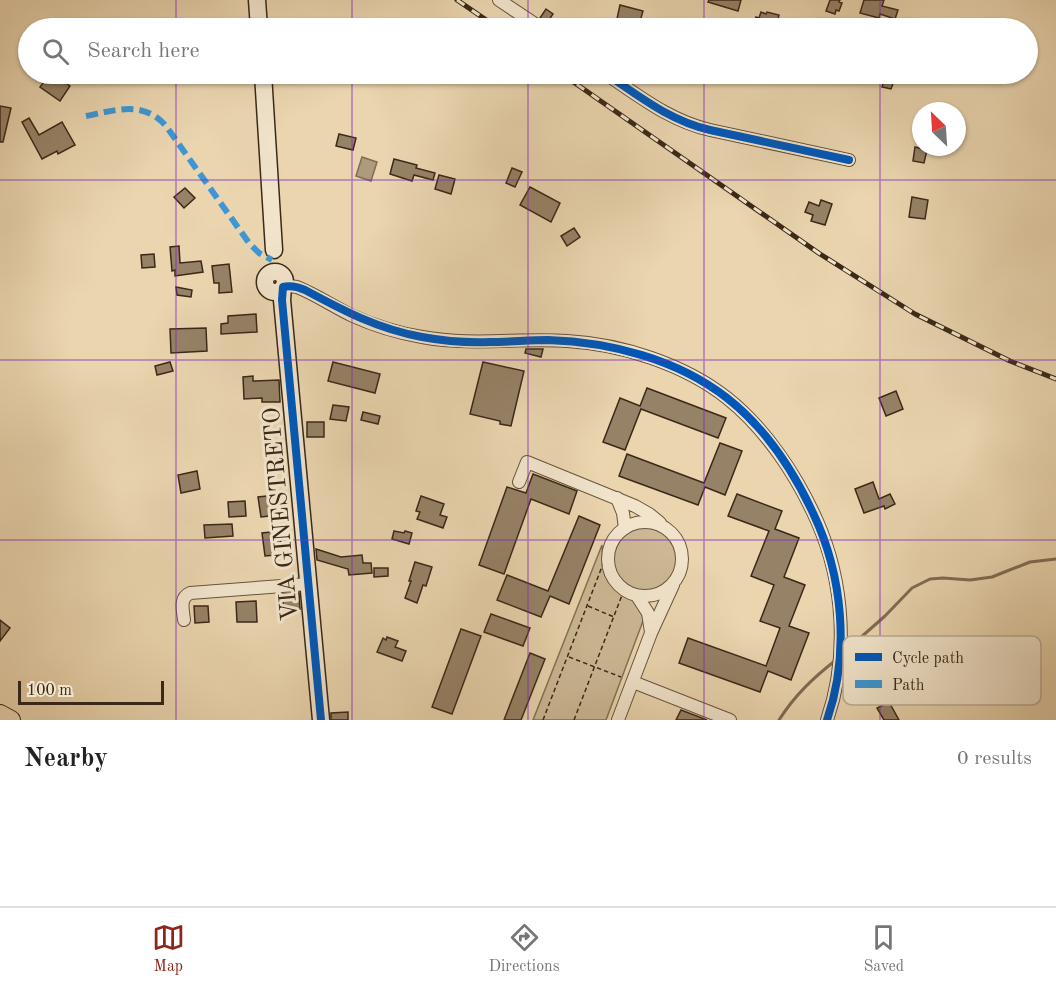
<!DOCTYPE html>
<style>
body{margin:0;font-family:"Old Standard TT",serif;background:#f6f6f6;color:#222}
.compass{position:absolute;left:912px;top:102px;width:54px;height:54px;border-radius:50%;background:#fff;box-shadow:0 2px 4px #0004;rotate:335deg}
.scale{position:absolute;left:18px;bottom:15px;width:146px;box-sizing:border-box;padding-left:6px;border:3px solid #3b2818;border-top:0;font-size:16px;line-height:21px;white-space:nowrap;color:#3b2818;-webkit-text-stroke:4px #f1e4cb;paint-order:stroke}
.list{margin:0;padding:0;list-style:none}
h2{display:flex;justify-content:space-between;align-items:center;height:78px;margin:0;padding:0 24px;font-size:26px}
h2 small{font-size:20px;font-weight:400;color:#767676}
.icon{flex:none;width:33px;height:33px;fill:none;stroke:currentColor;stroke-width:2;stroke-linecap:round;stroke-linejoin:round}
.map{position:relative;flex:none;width:1056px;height:720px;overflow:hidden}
.search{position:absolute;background:#fff;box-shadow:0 2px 4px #0004;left:18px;right:18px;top:18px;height:66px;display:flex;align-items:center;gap:15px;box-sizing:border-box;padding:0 21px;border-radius:33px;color:#767676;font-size:22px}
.sheet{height:186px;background:#fff}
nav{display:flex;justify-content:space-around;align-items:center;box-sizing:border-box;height:84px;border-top:2px solid #e0e0e0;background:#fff;font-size:16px;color:#767676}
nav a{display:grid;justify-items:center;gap:3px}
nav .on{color:#8f2418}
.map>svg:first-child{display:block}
.green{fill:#ccb895;stroke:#847056;stroke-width:1.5}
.water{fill:#ae9a7c;stroke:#806c54;stroke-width:1.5}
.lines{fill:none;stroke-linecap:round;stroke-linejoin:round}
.stream{stroke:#806c54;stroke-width:3}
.building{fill:#968267;stroke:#3b2818;stroke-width:1.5}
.street-casing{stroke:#67533e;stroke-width:14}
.secondary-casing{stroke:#3b2818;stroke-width:19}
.primary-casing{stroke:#3b2818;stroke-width:20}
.path{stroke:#3b2818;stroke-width:1.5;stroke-dasharray:4.5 3;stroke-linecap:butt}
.street{stroke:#f1e4cb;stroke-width:12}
.secondary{stroke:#f1e4cb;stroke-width:16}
.primary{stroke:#ead5af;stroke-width:18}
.rail-casing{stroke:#3b2818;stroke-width:5}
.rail{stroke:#f1e4cb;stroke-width:3;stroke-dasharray:9;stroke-linecap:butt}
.quiet{stroke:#3e96d4;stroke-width:6;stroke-dasharray:12 6;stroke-linecap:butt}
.cycleway-casing{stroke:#f1e4cb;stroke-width:11}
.cycleway{stroke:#0057b8;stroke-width:8}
.grid{fill:none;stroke:#7b2cbf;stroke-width:1.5;stroke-opacity:0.55}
.labels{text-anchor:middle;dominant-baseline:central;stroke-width:6;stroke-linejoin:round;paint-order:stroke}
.street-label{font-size:24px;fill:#3b2818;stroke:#f1e4cb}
.key{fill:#f1e4cb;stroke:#baac95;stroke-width:1.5}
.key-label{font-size:16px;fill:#3b2818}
</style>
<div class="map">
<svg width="1056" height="720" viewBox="0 0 1056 720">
<rect width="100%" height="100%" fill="#ead5af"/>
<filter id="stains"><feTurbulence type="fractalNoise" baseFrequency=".00333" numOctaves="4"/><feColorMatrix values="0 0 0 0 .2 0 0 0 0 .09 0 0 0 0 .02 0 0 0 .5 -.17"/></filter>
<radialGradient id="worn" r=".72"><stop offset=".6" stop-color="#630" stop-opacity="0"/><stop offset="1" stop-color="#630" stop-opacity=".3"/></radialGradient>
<g class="green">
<circle cx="645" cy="559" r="32"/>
<path d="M602,545C603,556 602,569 608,579C619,600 642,592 643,621L606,720H533Z"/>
</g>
<polygon class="water" points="362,157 377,162 371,181 356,176"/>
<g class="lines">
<g class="stream">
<polyline points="843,653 885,616 912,588 930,579 943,578 970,580 992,577 1030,562 1056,559"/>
<path d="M779,720C795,695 813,678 836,660"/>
</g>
</g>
<g class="building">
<polygon points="709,0 741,0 738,11 708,2"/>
<polygon points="830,0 840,0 839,2 842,3 839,11 836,10 835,14 826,11"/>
<polygon points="864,0 884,0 882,6 898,10 895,19 880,14 879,18 860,13"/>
<polygon points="620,5 643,11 638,28 615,28"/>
<polygon points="546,9 553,14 547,23 540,18"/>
<polygon points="761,12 766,14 767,12 779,15 776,28 752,28 756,17 759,18"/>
<polygon points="222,21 222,28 200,28 200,23"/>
<polygon points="889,74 896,76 891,89 882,87 885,77 888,77"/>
<polygon points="58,78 70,86 60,101 40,87 46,79 50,82 52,79 56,81"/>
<polygon points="0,106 11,108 3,142 0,142"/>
<polygon points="29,118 39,135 62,122 75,145 58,154 57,151 42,159 22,122"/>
<polygon points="339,134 356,138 353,150 336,146"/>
<polygon points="915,147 927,150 924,163 913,161"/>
<polygon points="394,159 417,165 416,168 435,173 433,180 414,175 412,181 390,174"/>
<polygon points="512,168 522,172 515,187 506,183"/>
<polygon points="439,175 455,179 451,194 435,189"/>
<polygon points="530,187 560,203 551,222 520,205"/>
<polygon points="185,188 195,198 184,208 174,197"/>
<polygon points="912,197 928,200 925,219 909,217"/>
<polygon points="821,200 832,204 825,225 811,221 813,215 805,212 809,202 819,206"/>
<polygon points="574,228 580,237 567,246 561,236"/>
<polygon points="179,246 180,263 201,261 203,272 175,276 175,270 172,271 170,247"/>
<polygon points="154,254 155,267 142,268 141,255"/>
<polygon points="229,264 232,292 219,293 219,283 214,283 212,266"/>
<polygon points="176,287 192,290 191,297 177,295"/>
<polygon points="256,314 257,332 221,334 221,324 228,323 228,316"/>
<polygon points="206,328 207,351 171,353 170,329"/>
<polygon points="526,349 543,349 541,357 525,353"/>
<polygon points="170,362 173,371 157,375 155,366"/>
<polygon points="333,362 380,374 375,393 328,381"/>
<polygon points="483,362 524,371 511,426 500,424 500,421 470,414"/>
<polygon points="253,376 253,381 279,380 280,402 262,402 262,398 244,399 243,377"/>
<polygon points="647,388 726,418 718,438 641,409 625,450 603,442 620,398 640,406"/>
<polygon points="896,391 903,409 886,416 879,398"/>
<polygon points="333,405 349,407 346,421 330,419"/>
<polygon points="363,412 380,416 378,424 361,420"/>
<rect x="307" y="422" width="17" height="15"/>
<polygon points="720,443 742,451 725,495 705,487 698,505 619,476 627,454 704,483"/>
<polygon points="197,471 200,489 181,493 178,475"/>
<polygon points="533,474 577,491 569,514 531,499 504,574 479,565 507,487 526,493"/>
<polygon points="873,482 879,499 890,494 895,504 885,509 884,506 864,513 855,489"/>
<polygon points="737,494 782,511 775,529 799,538 784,577 805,585 789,626 809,633 791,680 768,671 760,692 679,663 688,638 766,666 780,628 760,621 774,585 751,576 769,531 728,516"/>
<polygon points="276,495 278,515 261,517 258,497"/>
<polygon points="421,496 444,504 440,515 447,517 443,528 417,519 420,512 416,511"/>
<polygon points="245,501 246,516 229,517 228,502"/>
<polygon points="579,516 600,525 569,604 550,596 541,617 497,600 507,575 548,591"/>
<polygon points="232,524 233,536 205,538 204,525"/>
<polygon points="280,531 281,549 276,549 276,555 265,556 262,533"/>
<polygon points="394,531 404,533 405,531 412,533 409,544 392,539"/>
<polygon points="316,549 341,557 362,555 363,563 371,563 372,573 349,575 348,569 317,560"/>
<polygon points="415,562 432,567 426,586 423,585 417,603 405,598 411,581 409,581"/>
<polygon points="374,568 388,568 388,576 374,577"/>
<polygon points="299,593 300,609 284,611 282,594"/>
<polygon points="256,601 257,622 237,622 236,602"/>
<polygon points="194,606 208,606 209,622 195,623"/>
<polygon points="491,614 530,628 523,646 484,632"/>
<polygon points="0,620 10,628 0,641"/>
<polygon points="461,629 481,636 452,714 432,707"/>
<polygon points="387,637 398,641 395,647 406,651 402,661 377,652 383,638 386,640"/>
<polygon points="530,653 545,659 521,720 504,720"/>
<polygon points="889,702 899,720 884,720 877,708"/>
<polygon points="681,710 707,720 676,720"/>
<polygon points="348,712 348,720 331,720 331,713"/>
</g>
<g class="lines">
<defs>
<g id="street">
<polyline points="499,0 541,28"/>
<path d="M606,74C639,96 670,121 710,130L849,160"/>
<path d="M283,287L289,286L297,287C317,295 334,307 353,316C375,326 398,333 422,337C471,346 518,338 567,341C621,344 684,364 727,398C766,429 797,476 817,521C844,582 849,656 827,720"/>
<polyline points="519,482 527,462 635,506 649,514 660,523"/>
<polyline points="617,498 623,513 625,528"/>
<circle cx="645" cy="559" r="37"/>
<polyline points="637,596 648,613 651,632"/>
<path d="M184,620C183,610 179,598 190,593L308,584"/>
<polyline points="633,682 730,720"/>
<polyline points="618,720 651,633 673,585"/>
</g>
<g id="secondary">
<polyline points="257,0 259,28"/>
<polyline points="263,74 274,250"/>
<circle cx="275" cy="282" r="10"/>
<polyline points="283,287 282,300 321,720"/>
</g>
<polyline id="primary" points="0,714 11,720"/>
</defs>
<use href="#street" class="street-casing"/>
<use href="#secondary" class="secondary-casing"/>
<use href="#primary" class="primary-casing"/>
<g class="path">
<polyline points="588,606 614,617"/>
<polyline points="569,657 621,677"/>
<polyline points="543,720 608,551"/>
<polyline points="574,720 624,590"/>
</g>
<use href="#street" class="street"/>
<use href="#secondary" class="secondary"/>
<use href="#primary" class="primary"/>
<defs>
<g id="rail">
<polyline points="457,0 498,28"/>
<polyline points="562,74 820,254 915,314 1010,361 1056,379"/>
</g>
</defs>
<use href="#rail" class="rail-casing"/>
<use href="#rail" class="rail"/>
<path class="quiet" d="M86,116C117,110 143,100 166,126L249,243L259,253L272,260"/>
<defs>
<g id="cycleway">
<path d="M606,74C639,96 670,121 710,130L849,160"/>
<path d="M321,720L282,300L283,287C291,285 298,287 305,290C344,311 378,329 422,337C444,341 467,343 490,342C509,342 529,340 548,340C610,342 677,359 727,398C764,427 793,470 813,513C843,576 850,653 827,720"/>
</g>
</defs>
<use href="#cycleway" class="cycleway-casing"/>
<use href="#cycleway" class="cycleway"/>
</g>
<path class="grid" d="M176,0V28M352,0V28M528,0V28M704,0V28M880,0V28M176,74V720M352,74V720M528,74V720M704,74V720M880,74V720M0,180H1056M0,360H1056M0,540H1056"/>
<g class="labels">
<g class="street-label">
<text transform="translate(282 514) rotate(-95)">VIA GINESTRETO</text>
</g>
</g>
<rect x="843" y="636" width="198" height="69" rx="9" class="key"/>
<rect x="855" y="653" width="27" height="8" fill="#0057b8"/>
<rect x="855" y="680" width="27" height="8" fill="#3e96d4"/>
<g class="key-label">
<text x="892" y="663">Cycle path</text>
<text x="892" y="690">Path</text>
</g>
<rect width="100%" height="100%" filter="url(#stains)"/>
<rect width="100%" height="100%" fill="url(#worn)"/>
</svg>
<svg class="compass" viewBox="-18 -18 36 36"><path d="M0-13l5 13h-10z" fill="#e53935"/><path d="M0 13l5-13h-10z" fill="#767676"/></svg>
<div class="scale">100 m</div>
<div class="search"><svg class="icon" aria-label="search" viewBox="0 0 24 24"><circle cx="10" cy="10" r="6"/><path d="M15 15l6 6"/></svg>Search here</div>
</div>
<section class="sheet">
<h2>Nearby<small>0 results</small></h2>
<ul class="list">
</ul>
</section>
<nav>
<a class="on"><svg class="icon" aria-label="map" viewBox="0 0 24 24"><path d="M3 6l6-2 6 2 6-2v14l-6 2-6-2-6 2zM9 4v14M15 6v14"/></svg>Map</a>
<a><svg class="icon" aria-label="directions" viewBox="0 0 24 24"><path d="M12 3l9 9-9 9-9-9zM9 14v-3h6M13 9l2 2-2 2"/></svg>Directions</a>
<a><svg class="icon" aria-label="saved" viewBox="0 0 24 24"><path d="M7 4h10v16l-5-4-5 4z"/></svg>Saved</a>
</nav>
